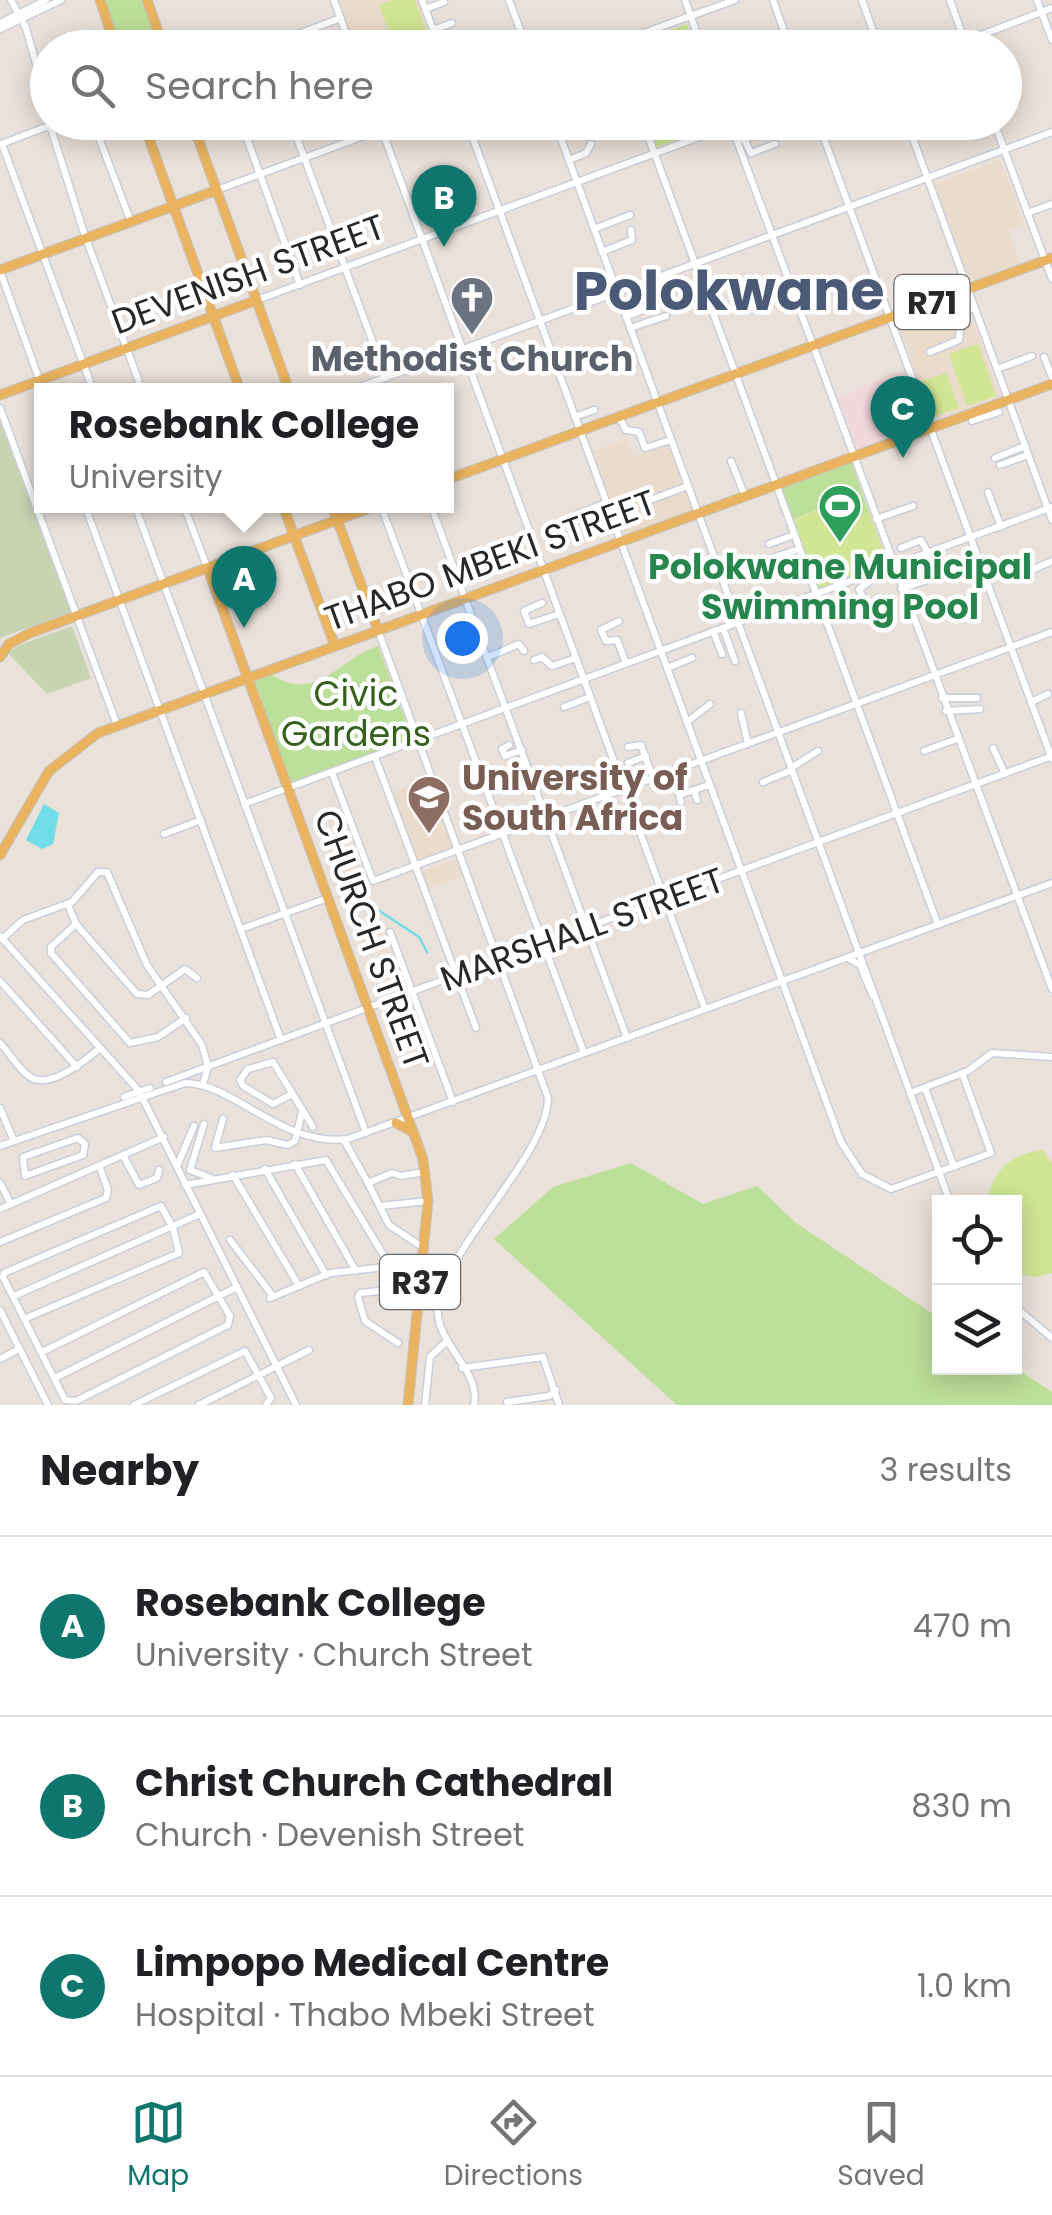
<!DOCTYPE html>
<meta charset="utf-8">
<style>
body{margin:0;font-family:Poppins,sans-serif;background:#f6f6f6;color:#202124}
.controls{position:absolute;right:30px;bottom:30px;display:grid;overflow:hidden;border-radius:0px;box-shadow:0 5px 25px #0003}
.controls button{width:90px;height:90px;display:grid;place-items:center;padding:0;border:0;border-bottom:2px solid #e0e0e0;background:#fff;color:#202124;font:50px sans-serif}
.you{position:absolute;left:462px;top:638px;width:35px;height:35px;margin:-25px;border:8px solid #fff;border-radius:50%;background:#1a73e8;box-shadow:0 0 0 15px #1a73e833}
.badge{display:grid;place-items:center;width:65px;height:65px;border-radius:50%;background:#0f766e;color:#fff;font-size:32px;font-weight:700}
.pin{position:absolute;translate:-50% -82px;filter:drop-shadow(0 2px 5px #0008)}
.pin::after{content:'';position:absolute;top:52px;width:35px;height:30px;background:inherit;clip-path:polygon(0 0,100% 0,50% 100%)}
.popup{position:absolute;left:34px;top:383px;width:420px;height:130px;box-sizing:border-box;display:grid;place-content:center;border-radius:0px;background:#fff;filter:drop-shadow(0 2px 8px #0005);font-size:32px;white-space:nowrap;color:#757577}
.popup b{font-size:38px;color:#202124}
.popup::after{content:'';position:absolute;left:50%;top:100%;margin-left:-20px;border:20px solid transparent;border-top-color:#fff}
.list{margin:0;padding:0;list-style:none}
h2{display:flex;justify-content:space-between;align-items:center;height:130px;margin:0;padding:0 40px;font-size:42px}
h2 small{font-size:32px;font-weight:400;color:#757577}
.list li{display:grid;grid-template-columns:65px 1fr auto;gap:30px;align-items:center;box-sizing:border-box;height:180px;padding:0 40px;border-top:2px solid #e0e0e0}
.list b{display:block;font-size:38px;white-space:nowrap}
.list p{margin:0;font-size:32px;white-space:nowrap;color:#757577}
.list em{font-size:32px;font-style:normal;color:#757577}
.icon{flex:none;width:55px;height:55px;fill:none;stroke:currentColor;stroke-width:2;stroke-linecap:round;stroke-linejoin:round}
.map{position:relative;flex:none;width:1052px;height:1405px;overflow:hidden}
.search{position:absolute;background:#fff;box-shadow:0 5px 25px #0003;left:30px;right:30px;top:30px;height:110px;display:flex;align-items:center;gap:25px;box-sizing:border-box;padding:0 35px;border-radius:55px;color:#757577;font-size:38px}
.sheet{height:670px;background:#fff}
nav{display:flex;justify-content:space-around;align-items:center;box-sizing:border-box;height:140px;border-top:2px solid #e0e0e0;background:#fff;font-size:28px;color:#757577}
nav a{display:grid;justify-items:center;gap:5px}
nav .on{color:#0f766e}
.map>svg:first-child{display:block}
.education{fill:#ebdbca}
.medical{fill:#f1d8dd}
.green{fill:#bcdf99}
.cemetery{fill:#c8d3b2}
.pitch{fill:#d1e695}
.water{fill:#71dde9}
.lines{fill:none;stroke-linecap:round;stroke-linejoin:round}
.stream{stroke:#71dde9;stroke-width:2.5}
.minor-casing{stroke:#c9cfda;stroke-width:9}
.major-casing{stroke:#c3c3c3;stroke-width:11}
.minor{stroke:#fff;stroke-width:6}
.major{stroke:#eab360;stroke-width:9}
.labels{text-anchor:middle;dominant-baseline:central;stroke-width:9;stroke-linejoin:round;paint-order:stroke}
.shield{fill:#fff;stroke:#686868;stroke-width:2.5}
.shield-label{font-size:32px;font-weight:bold;fill:#282828}
.street-label{font-size:35px;fill:#282828;stroke:#fff}
.worship-label{font-size:35px;font-weight:bold;fill:#5b616d;stroke:#fff}
.leisure-label{font-size:35px;font-weight:bold;fill:#27864d;stroke:#fff}
.park-label{font-size:35px;fill:#36611c;stroke:#fff}
.education-label{font-size:35px;font-weight:bold;fill:#785e54;stroke:#fff;text-anchor:start}
.town-label{font-size:55px;font-weight:bold;fill:#4b5a77;stroke:#fff}
</style>
<div class="map">
<svg width="1052" height="1405" viewBox="0 0 1052 1405">
<rect width="100%" height="100%" fill="#eae1da"/>
<g class="education">
<polygon points="336,0 418,0 435,47 354,47"/>
<polygon points="1001,159 1024,224 1008,231 1020,264 976,282 969,278 935,184"/>
<polygon points="964,297 1000,396 934,420 897,321"/>
<polygon points="626,439 633,456 667,444 692,510 624,535 592,452"/>
<polygon points="413,785 419,785 417,794 430,790 457,848 418,862 392,792"/>
<polygon points="457,859 463,876 429,888 423,871"/>
</g>
<polygon class="medical" points="904,369 926,426 854,453 835,400"/>
<g class="green">
<polygon points="104,0 143,0 160,47 120,47"/>
<polygon points="851,461 869,512 845,522 837,501 790,521 777,487"/>
<path d="M378,646L412,738L291,782L253,681L271,674C316,705 339,658 378,646Z"/>
<polygon points="631,1163 703,1204 757,1186 796,1223 939,1318 940,1368 1014,1367 1052,1392 1052,1405 677,1405 494,1239 553,1187"/>
</g>
<g class="cemetery">
<polygon points="0,421 71,612 0,638"/>
<polygon points="72,626 91,678 47,694 8,653 17,646"/>
</g>
<g class="pitch">
<polygon points="393,0 415,0 432,47 395,47 379,5"/>
<polygon points="687,24 696,47 624,47"/>
<polygon points="724,123 657,147 648,123 724,122"/>
<polygon points="978,344 996,396 967,406 949,354"/>
<polygon points="946,373 959,408 935,416 923,381"/>
<polygon points="837,501 844,522 869,512 889,565 817,592 790,522"/>
<path d="M1043,1150L1052,1163V1273L1036,1277L1015,1273L1014,1202H987C994,1169 1010,1154 1043,1150Z"/>
</g>
<polygon class="water" points="44,804 59,813 53,844 42,849 26,840"/>
<g class="lines">
<polyline class="stream" points="337,883 419,937 427,952"/>
<defs>
<g id="minor">
<polyline points="11,0 26,28 48,106"/>
<polyline points="334,0 351,48"/>
<polyline points="422,0 440,48"/>
<polyline points="509,0 527,48"/>
<polyline points="685,0 702,48"/>
<polyline points="773,0 790,48"/>
<polyline points="862,0 879,48"/>
<polyline points="950,0 967,48"/>
<polyline points="1037,0 1052,40"/>
<polyline points="425,9 444,2"/>
<polyline points="0,23 46,0"/>
<polyline points="0,29 61,0"/>
<polyline points="433,30 452,23"/>
<polyline points="261,48 341,18"/>
<polyline points="446,48 459,42"/>
<polyline points="485,48 514,37"/>
<polyline points="602,48 735,0"/>
<polyline points="757,48 759,42 784,32"/>
<polyline points="801,48 823,38"/>
<polyline points="947,48 1052,8"/>
<polyline points="1004,106 1016,100 1014,81"/>
<polyline points="49,122 84,233 142,390"/>
<polyline points="93,122 131,222"/>
<polyline points="241,122 300,285"/>
<polyline points="291,122 386,378"/>
<polyline points="379,122 705,1009"/>
<polyline points="467,122 841,1142 862,1174 891,1189 991,1153 962,1073"/>
<polyline points="555,122 950,1202"/>
<polyline points="643,122 938,925"/>
<polyline points="730,122 1052,989"/>
<polyline points="818,122 1052,759"/>
<polyline points="907,122 1052,520"/>
<polyline points="994,122 1052,279"/>
<polyline points="744,139 751,153 775,144"/>
<polyline points="743,140 772,128"/>
<polyline points="1,144 59,122"/>
<polyline points="2,144 93,390"/>
<polyline points="569,160 586,153 591,144"/>
<polyline points="217,190 402,122"/>
<polyline points="1027,213 1052,204"/>
<polyline points="594,229 630,215"/>
<polyline points="602,252 632,240 631,230"/>
<polyline points="0,271 43,390"/>
<polyline points="660,276 671,304 705,293"/>
<polyline points="257,300 740,122"/>
<polyline points="626,317 662,302"/>
<polyline points="630,328 666,316"/>
<polyline points="930,352 959,340 961,314 974,307"/>
<polyline points="1044,357 1052,377"/>
<polyline points="997,369 1032,356"/>
<polyline points="352,390 1052,132"/>
<polyline points="0,408 117,725"/>
<polyline points="575,417 594,410"/>
<polyline points="619,417 626,430 639,432 645,448 671,440"/>
<polyline points="972,421 999,412"/>
<polyline points="995,458 1025,446"/>
<polyline points="731,461 745,496"/>
<polyline points="1000,465 1028,455"/>
<polyline points="988,492 1001,527"/>
<polyline points="650,500 688,486"/>
<polyline points="85,506 281,1040"/>
<polyline points="135,506 366,1133"/>
<polyline points="184,506 207,567"/>
<polyline points="381,506 584,1053"/>
<polyline points="431,506 627,1038"/>
<polyline points="876,519 913,506"/>
<polyline points="575,524 575,515 606,503"/>
<polyline points="769,544 794,535"/>
<polyline points="901,548 921,540 928,553"/>
<polyline points="766,560 799,549"/>
<polyline points="1032,570 1052,561"/>
<polyline points="869,575 869,582 859,589 866,604 877,600"/>
<polyline points="901,589 935,577"/>
<polyline points="542,603 524,611 529,624 559,614"/>
<polyline points="619,621 601,630 606,641 617,640 626,663"/>
<polyline points="723,628 735,661"/>
<path d="M378,630L548,1098C547,1154 453,1240 439,1300C429,1341 482,1368 474,1405"/>
<polyline points="713,631 722,654"/>
<polyline points="488,657 519,644 524,651"/>
<polyline points="534,660 542,657 552,666 576,658"/>
<polyline points="667,668 692,658"/>
<polyline points="942,698 977,698"/>
<polyline points="1031,702 1048,694"/>
<polyline points="564,707 590,697"/>
<polyline points="946,711 980,709"/>
<polyline points="741,713 748,744"/>
<polyline points="687,722 710,704"/>
<polyline points="509,745 502,749 505,756 522,750"/>
<polyline points="628,747 641,745 653,778"/>
<polyline points="993,748 1005,774"/>
<polyline points="924,751 957,739"/>
<polyline points="375,757 476,1028"/>
<polyline points="628,763 646,756"/>
<polyline points="791,768 818,751"/>
<polyline points="332,773 373,881 1052,632"/>
<polyline points="513,774 528,768"/>
<polyline points="763,782 792,770"/>
<polyline points="694,790 697,800"/>
<polyline points="681,802 679,795 709,785"/>
<polyline points="244,804 1052,507"/>
<polyline points="164,834 201,820"/>
<polyline points="68,905 76,924 137,994 148,995 185,969 197,978"/>
<polyline points="76,924 51,947 51,953 130,1043 158,1037 186,1018"/>
<polyline points="241,929 328,898"/>
<polyline points="390,932 453,1102"/>
<polyline points="0,936 139,1091 296,1405"/>
<polyline points="2,939 23,920 72,902 98,872 107,872 147,965 202,1045 208,1067 203,1084"/>
<polyline points="848,958 860,965 873,996"/>
<polyline points="0,981 77,1067"/>
<path d="M0,1043C9,1052 22,1075 34,1079C54,1086 86,1060 100,1048"/>
<polyline points="166,1082 1052,756"/>
<polyline points="925,1088 954,1167"/>
<polyline points="910,1093 968,1071 992,1053 1052,1057"/>
<polyline points="292,1094 273,1104 243,1086 240,1080 248,1069 273,1062 313,1127"/>
<polyline points="124,1097 150,1088"/>
<polyline points="0,1108 14,1141"/>
<polyline points="223,1119 215,1148 266,1140 288,1145 295,1141 302,1112"/>
<polyline points="204,1124 190,1170 211,1178"/>
<polygon points="78,1138 85,1144 83,1155 25,1176 23,1157"/>
<polyline points="344,1140 368,1183"/>
<path d="M0,1146L185,1083C234,1083 281,1147 348,1139L1052,883"/>
<polyline points="124,1157 139,1185 157,1178 159,1170"/>
<polyline points="295,1164 356,1271"/>
<polyline points="177,1166 194,1126"/>
<polyline points="265,1169 326,1275"/>
<polyline points="233,1175 299,1286"/>
<polyline points="0,1183 11,1204"/>
<polyline points="185,1185 326,1160 393,1271"/>
<polyline points="380,1206 428,1201"/>
<polyline points="0,1209 164,1137"/>
<polyline points="230,1240 273,1296"/>
<polyline points="0,1242 106,1198 108,1190 100,1168"/>
<polyline points="424,1248 389,1225 368,1183 392,1173 401,1176 425,1172"/>
<polyline points="14,1296 200,1214"/>
<polyline points="270,1298 330,1273 386,1267"/>
<polyline points="1014,1306 1052,1338"/>
<polyline points="0,1310 48,1405"/>
<polyline points="24,1319 179,1253 173,1228 161,1206 4,1273 3,1277 65,1400 76,1401 228,1325 230,1316 204,1272 42,1352"/>
<polyline points="398,1343 365,1321 358,1297 360,1293 419,1287"/>
<polyline points="0,1359 19,1349"/>
<polyline points="462,1368 543,1357 559,1405"/>
<polyline points="55,1378 237,1287"/>
<polyline points="507,1402 549,1396 556,1390"/>
<polyline points="134,1405 245,1351 271,1398 266,1405"/>
<polyline points="199,1405 309,1350"/>
<polyline points="425,1405 430,1357 446,1342"/>
</g>
<g id="major">
<polyline points="100,0 116,48"/>
<polyline points="147,0 164,48"/>
<polyline points="143,122 240,390"/>
<polyline points="192,122 289,390"/>
<polyline points="0,270 217,190"/>
<polyline points="0,395 257,300"/>
<polyline points="446,480 1052,258"/>
<polyline points="283,506 335,646"/>
<polyline points="332,506 378,630"/>
<polyline points="208,569 423,1159 428,1201 408,1405"/>
<polyline points="0,657 9,644 30,633 375,506"/>
<polyline points="0,855 49,771 98,733 1052,384"/>
<polyline points="396,1123 413,1132"/>
</g>
</defs>
<use href="#minor" class="minor-casing"/>
<use href="#major" class="major-casing"/>
<use href="#minor" class="minor"/>
<use href="#major" class="major"/>
</g>
<defs>
<symbol id="church-pin" viewBox="-11 -11 22 30"><path d="M0 17L-7.5 6A9.5 9.5 0 1 1 7.5 6Z" fill="#6b7280" stroke="#fff"/><path d="M-1.2-6h2.4v3.5h3.3v2.4h-3.3V6h-2.4V-.1h-3.3v-2.4h3.3Z" fill="#fff"/></symbol>
<symbol id="stadium-pin" viewBox="-11 -11 22 30"><path d="M0 17L-7.5 6A9.5 9.5 0 1 1 7.5 6Z" fill="#2e9e5b" stroke="#fff"/><path d="M0-5a6.5 5 0 1 0 0 10a6.5 5 0 1 0 0-10ZM-3.5-1.8h7v3.6h-7Z" fill="#fff"/></symbol>
<symbol id="university-pin" viewBox="-11 -11 22 30"><path d="M0 17L-7.5 6A9.5 9.5 0 1 1 7.5 6Z" fill="#8d6e63" stroke="#fff"/><path d="M0-5L7-2L0 1L-7-2ZM-4 1L0 2.5L4 1V4Q0 6-4 4Z" fill="#fff"/></symbol>
</defs>
<g fill-rule="evenodd">
<use href="#church-pin" x="447" y="273" width="50" height="68"/>
<use href="#stadium-pin" x="815" y="481" width="50" height="68"/>
<use href="#university-pin" x="404" y="772" width="50" height="68"/>
</g>
<g class="labels">
<g class="shield">
<rect x="894.5" y="275" width="75" height="54" rx="8"/>
<rect x="380" y="1255" width="80" height="54" rx="8"/>
</g>
<g class="shield-label">
<text x="932" y="302">R71</text>
<text x="420" y="1282">R37</text>
</g>
<g class="street-label">
<text transform="translate(248 274) rotate(-20)">DEVENISH STREET</text>
<text transform="translate(490 560) rotate(-20)">THABO MBEKI STREET</text>
<text transform="translate(582 929) rotate(-20)">MARSHALL STREET</text>
<text transform="translate(372 939) rotate(70)">CHURCH STREET</text>
</g>
<g class="worship-label">
<text x="472" y="358">Methodist Church</text>
</g>
<g class="leisure-label">
<text x="840" y="566">Polokwane Municipal<tspan x="840" dy="40">Swimming Pool</tspan></text>
</g>
<g class="park-label">
<text x="356" y="693">Civic<tspan x="356" dy="40">Gardens</tspan></text>
</g>
<g class="education-label">
<text x="462" y="777">University of<tspan x="462" dy="40">South Africa</tspan></text>
</g>
<g class="town-label">
<text x="729" y="290">Polokwane</text>
</g>
</g>
</svg>
<div class="controls">
<button><svg class="icon" aria-label="locate" viewBox="0 0 24 24"><circle cx="12" cy="12" r="6"/><path d="M12 2v4M12 18v4M2 12h4M18 12h4"/></svg></button>
<button><svg class="icon" aria-label="layers" viewBox="0 0 24 24"><path d="M12 4l9 5-9 5-9-5zM3 14l9 5 9-5"/></svg></button>
</div>
<div class="you"></div>
<div class="pin badge" style="left:244px;top:628px">A</div>
<div class="popup"><b>Rosebank College</b>University</div>
<div class="pin badge" style="left:444px;top:247px">B</div>
<div class="pin badge" style="left:903px;top:458px">C</div>
<div class="search"><svg class="icon" aria-label="search" viewBox="0 0 24 24"><circle cx="10" cy="10" r="6"/><path d="M15 15l6 6"/></svg>Search here</div>
</div>
<section class="sheet">
<h2>Nearby<small>3 results</small></h2>
<ul class="list">
<li><span class="badge">A</span><div><b>Rosebank College</b><p>University · Church Street</p></div><em>470 m</em></li>
<li><span class="badge">B</span><div><b>Christ Church Cathedral</b><p>Church · Devenish Street</p></div><em>830 m</em></li>
<li><span class="badge">C</span><div><b>Limpopo Medical Centre</b><p>Hospital · Thabo Mbeki Street</p></div><em>1.0 km</em></li>
</ul>
</section>
<nav>
<a class="on"><svg class="icon" aria-label="map" viewBox="0 0 24 24"><path d="M3 6l6-2 6 2 6-2v14l-6 2-6-2-6 2zM9 4v14M15 6v14"/></svg>Map</a>
<a><svg class="icon" aria-label="directions" viewBox="0 0 24 24"><path d="M12 3l9 9-9 9-9-9zM9 14v-3h6M13 9l2 2-2 2"/></svg>Directions</a>
<a><svg class="icon" aria-label="saved" viewBox="0 0 24 24"><path d="M7 4h10v16l-5-4-5 4z"/></svg>Saved</a>
</nav>
